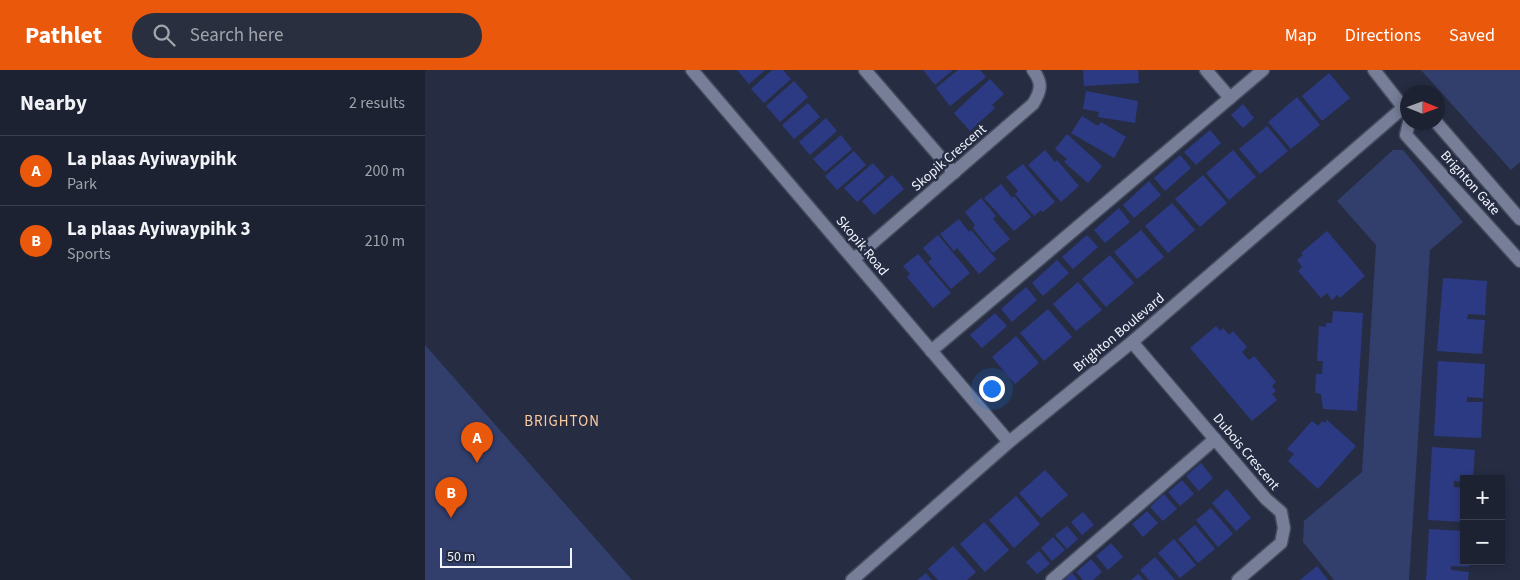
<!DOCTYPE html>
<meta charset="utf-8">
<style>
body{margin:0;font-family:"Source Sans 3",sans-serif;background:#292f3e;color:#f1f3f6}
.controls{position:absolute;right:15px;bottom:15px;display:grid;overflow:hidden;border-radius:0px;box-shadow:0 2px 8px #0003}
.controls button{width:45px;height:45px;display:grid;place-items:center;padding:0;border:0;border-bottom:1px solid #3a3f4d;background:#1c2232;color:#f1f3f6;font:25px sans-serif}
.compass{position:absolute;left:975px;top:15px;width:45px;height:45px;border-radius:50%;background:#1c2232;box-shadow:0 2px 8px #0003;rotate:91deg}
.scale{position:absolute;left:15px;bottom:12px;width:132px;box-sizing:border-box;padding-left:5px;border:2px solid #f1f4fd;border-top:0;font-size:14px;line-height:18px;white-space:nowrap;color:#f1f4fd;-webkit-text-stroke:4px #262d43;paint-order:stroke}
.you{position:absolute;left:566px;top:318px;width:18px;height:18px;margin:-12px;border:4px solid #fff;border-radius:50%;background:#1a73e8;box-shadow:0 0 0 8px #1a73e833}
.badge{display:grid;place-items:center;width:32px;height:32px;border-radius:50%;background:#ea580c;color:#fff;font-size:16px;font-weight:700}
.pin{position:absolute;translate:-50% -41px;filter:drop-shadow(0 1px 2px #0008)}
.pin::after{content:'';position:absolute;top:26px;width:18px;height:15px;background:inherit;clip-path:polygon(0 0,100% 0,50% 100%)}
.list{margin:0;padding:0;list-style:none}
h2{display:flex;justify-content:space-between;align-items:center;height:65px;margin:0;padding:0 20px;font-size:21px}
h2 small{font-size:16px;font-weight:400;color:#a0a4ac}
.list li{display:grid;grid-template-columns:32px 1fr auto;gap:15px;align-items:center;box-sizing:border-box;height:70px;padding:0 20px;border-top:1px solid #3a3f4d}
.list b{display:block;font-size:19px;white-space:nowrap}
.list p{margin:0;font-size:16px;white-space:nowrap;color:#a0a4ac}
.list em{font-size:16px;font-style:normal;color:#a0a4ac}
.icon{flex:none;width:28px;height:28px;fill:none;stroke:currentColor;stroke-width:2;stroke-linecap:round;stroke-linejoin:round}
.map{position:relative;flex:none;width:1095px;height:510px;overflow:hidden}
header{display:flex;align-items:center;gap:30px;box-sizing:border-box;height:70px;padding:0 25px;background:#ea580c;color:#fff}
header strong{font-size:24px}
nav{display:flex;gap:28px;margin-inline-start:auto;font-size:18px}
.search{width:350px;height:45px;background:#292f3e;display:flex;align-items:center;gap:12px;box-sizing:border-box;padding:0 18px;border-radius:28px;color:#a0a4ac;font-size:19px}
main{display:flex}
aside{flex:1;background:#1c2232}
.map>svg:first-child{display:block}
.park{fill:#323e6c}
.building{fill:#2c3a83}
.lines{fill:none;stroke-linecap:round;stroke-linejoin:round}
.minor-casing{stroke:#454b5c;stroke-width:15}
.minor{stroke:#767e98;stroke-width:12}
.labels{text-anchor:middle;dominant-baseline:central;stroke-width:5;stroke-linejoin:round;paint-order:stroke}
.street-label{font-size:14px;fill:#f1f4fd;stroke:#262d43}
.neighbourhood-label{font-size:15px;letter-spacing:1px;fill:#fecba1;stroke:#262d43}
</style>
<header>
<strong>Pathlet</strong>
<div class="search"><svg class="icon" aria-label="search" viewBox="0 0 24 24"><circle cx="10" cy="10" r="6"/><path d="M15 15l6 6"/></svg>Search here</div>
<nav><a>Map</a><a>Directions</a><a>Saved</a></nav>
</header>
<main>
<aside>
<h2>Nearby<small>2 results</small></h2>
<ul class="list">
<li><span class="badge">A</span><div><b>La plaas Ayiwaypihk</b><p>Park</p></div><em>200 m</em></li>
<li><span class="badge">B</span><div><b>La plaas Ayiwaypihk 3</b><p>Sports</p></div><em>210 m</em></li>
</ul>
</aside>
<div class="map">
<svg width="1095" height="510" viewBox="0 0 1095 510">
<rect width="100%" height="100%" fill="#262d43"/>
<g class="park">
<polygon points="996,0 1095,0 1095,92 1086,100"/>
<polygon points="968,80 978,80 1038,152 1005,180 984,510 909,510 878,472 879,451 937,402 951,175 912,131"/>
<polygon points="0,275 207,510 0,510"/>
</g>
<g class="building">
<polygon points="312,0 340,0 324,14"/>
<polygon points="347,0 358,0 366,9 339,33 326,19"/>
<polygon points="498,0 528,0 510,15"/>
<polygon points="533,0 555,0 561,7 525,36 511,18"/>
<polygon points="658,0 713,0 714,13 659,16"/>
<polygon points="904,3 925,28 897,51 877,26"/>
<polygon points="565,9 579,24 567,35 570,38 545,61 529,43"/>
<polygon points="369,11 383,27 355,52 341,36"/>
<polygon points="661,21 713,31 710,53 673,47 674,42 658,39"/>
<polygon points="872,27 895,55 866,79 843,52"/>
<polygon points="383,33 395,47 369,69 357,55"/>
<polygon points="818,34 829,48 818,58 806,45"/>
<polygon points="657,46 673,56 676,52 701,67 689,88 646,63"/>
<polygon points="401,48 412,61 385,85 374,72"/>
<polygon points="842,56 863,81 835,104 814,79"/>
<polygon points="785,60 796,73 771,95 759,82"/>
<polygon points="642,64 677,96 663,113 639,92 642,89 630,79"/>
<polygon points="416,65 427,79 400,102 388,89"/>
<polygon points="620,80 630,92 632,90 654,116 636,132 603,95"/>
<polygon points="808,80 831,107 804,130 781,103"/>
<polygon points="429,81 441,95 412,120 400,106"/>
<polygon points="755,85 766,98 740,121 729,108"/>
<polygon points="448,93 460,107 432,132 419,118"/>
<polygon points="598,94 630,132 618,142 616,140 609,146 590,124 593,121 581,107"/>
<polygon points="467,105 479,119 449,145 437,131"/>
<polygon points="778,105 802,133 775,157 750,129"/>
<polygon points="724,111 736,125 709,148 698,135"/>
<polygon points="576,114 587,128 589,126 606,147 589,161 559,128"/>
<polygon points="556,128 571,146 568,149 585,169 568,183 548,158 550,155 540,142"/>
<polygon points="747,133 770,160 743,183 720,156"/>
<polygon points="694,138 705,152 680,173 669,160"/>
<polygon points="534,149 544,162 546,160 571,189 554,204 532,178 529,181 515,164"/>
<polygon points="716,160 739,187 712,209 689,182"/>
<polygon points="902,161 940,206 915,228 912,225 907,230 902,223 896,228 873,201 877,197 872,190 878,185 876,183"/>
<polygon points="513,165 545,203 526,219 503,192 507,189 498,178"/>
<polygon points="662,165 673,177 648,199 637,187"/>
<polygon points="493,184 526,223 508,238 482,207 485,204 478,196"/>
<polygon points="685,185 709,213 681,237 657,209"/>
<polygon points="632,190 644,203 618,226 607,213"/>
<polygon points="1018,208 1062,211 1060,245 1043,244 1042,249 1060,250 1057,284 1012,281"/>
<polygon points="653,212 677,240 651,261 628,234"/>
<polygon points="601,217 612,230 587,252 576,239"/>
<polygon points="623,239 647,267 619,291 595,263"/>
<polygon points="908,241 938,243 932,341 898,339 896,324 890,323 891,304 897,304 898,291 892,291 894,256 901,257 901,253 907,253"/>
<polygon points="570,243 582,256 557,278 545,265"/>
<polygon points="791,256 795,261 798,258 804,265 808,261 822,277 817,282 824,290 829,286 851,312 847,316 851,321 847,324 852,330 827,351 765,278"/>
<polygon points="591,266 614,293 590,314 567,287"/>
<polygon points="1013,291 1060,294 1058,328 1042,327 1042,332 1058,332 1056,368 1009,366"/>
<polygon points="902,350 931,376 893,419 863,391 869,384 862,379 887,351 893,356 897,351 900,353"/>
<polygon points="1007,377 1050,380 1048,409 1039,409 1039,412 1029,411 1029,417 1039,418 1039,452 1003,450"/>
<polygon points="776,393 788,408 774,421 761,406"/>
<polygon points="620,400 643,425 616,448 594,423"/>
<polygon points="757,410 769,424 755,436 743,422"/>
<polygon points="802,419 826,448 811,461 787,433"/>
<polygon points="739,424 752,439 738,451 725,437"/>
<polygon points="591,426 615,454 589,478 564,450"/>
<polygon points="786,438 808,464 793,477 771,450"/>
<polygon points="722,441 733,453 718,467 707,454"/>
<polygon points="658,442 669,455 657,465 646,452"/>
<polygon points="559,452 584,480 560,502 535,474"/>
<polygon points="770,455 790,479 773,493 753,469"/>
<polygon points="642,456 653,469 642,479 630,465"/>
<polygon points="1004,459 1039,461 1039,491 1044,491 1044,497 1026,496 1026,500 1044,502 1043,510 1001,510"/>
<polygon points="628,467 640,480 627,491 616,478"/>
<polygon points="749,469 771,495 755,508 733,483"/>
<polygon points="686,473 698,487 683,500 671,486"/>
<polygon points="528,476 551,502 542,510 513,510 503,499"/>
<polygon points="614,481 625,494 612,504 601,492"/>
<polygon points="730,487 750,510 724,510 715,500"/>
<polygon points="666,489 677,502 668,510 658,510 651,502"/>
<polygon points="892,496 903,510 875,510"/>
<polygon points="501,503 507,510 492,510"/>
<polygon points="647,503 653,510 639,510"/>
<polygon points="713,504 719,510 706,510"/>
</g>
<g class="lines">
<defs>
<g id="minor">
<polyline points="267,0 584,372"/>
<polyline points="440,0 529,103"/>
<polyline points="781,0 805,28"/>
<polyline points="949,0 982,42"/>
<polyline points="984,52 981,65 1095,191"/>
<polyline points="1011,52 1095,149"/>
<path d="M429,189L608,34C616,21 618,13 608,0"/>
<polyline points="707,272 841,429 856,442 859,458 856,473 813,510"/>
<polyline points="506,281 838,0"/>
<polyline points="427,510 584,372 707,272 979,37"/>
<polyline points="627,510 790,369"/>
</g>
</defs>
<use href="#minor" class="minor-casing"/>
<use href="#minor" class="minor"/>
</g>
<g class="labels">
<g class="street-label">
<text transform="translate(524 88) rotate(-41)">Skopik Crescent</text>
<text transform="translate(1045 113) rotate(48)">Brighton Gate</text>
<text transform="translate(437 176) rotate(50)">Skopik Road</text>
<text transform="translate(694 263) rotate(-40)">Brighton Boulevard</text>
<text transform="translate(821 382) rotate(50)">Dubois Crescent</text>
</g>
<g class="neighbourhood-label">
<text x="137" y="351">BRIGHTON</text>
</g>
</g>
</svg>
<div class="controls">
<button>+</button>
<button>−</button>
</div>
<svg class="compass" viewBox="-18 -18 36 36"><path d="M0-13l5 13h-10z" fill="#e53935"/><path d="M0 13l5-13h-10z" fill="#a0a4ac"/></svg>
<div class="scale">50 m</div>
<div class="you"></div>
<div class="pin badge" style="left:52px;top:393px">A</div>
<div class="pin badge" style="left:26px;top:448px">B</div>
</div>
</main>
